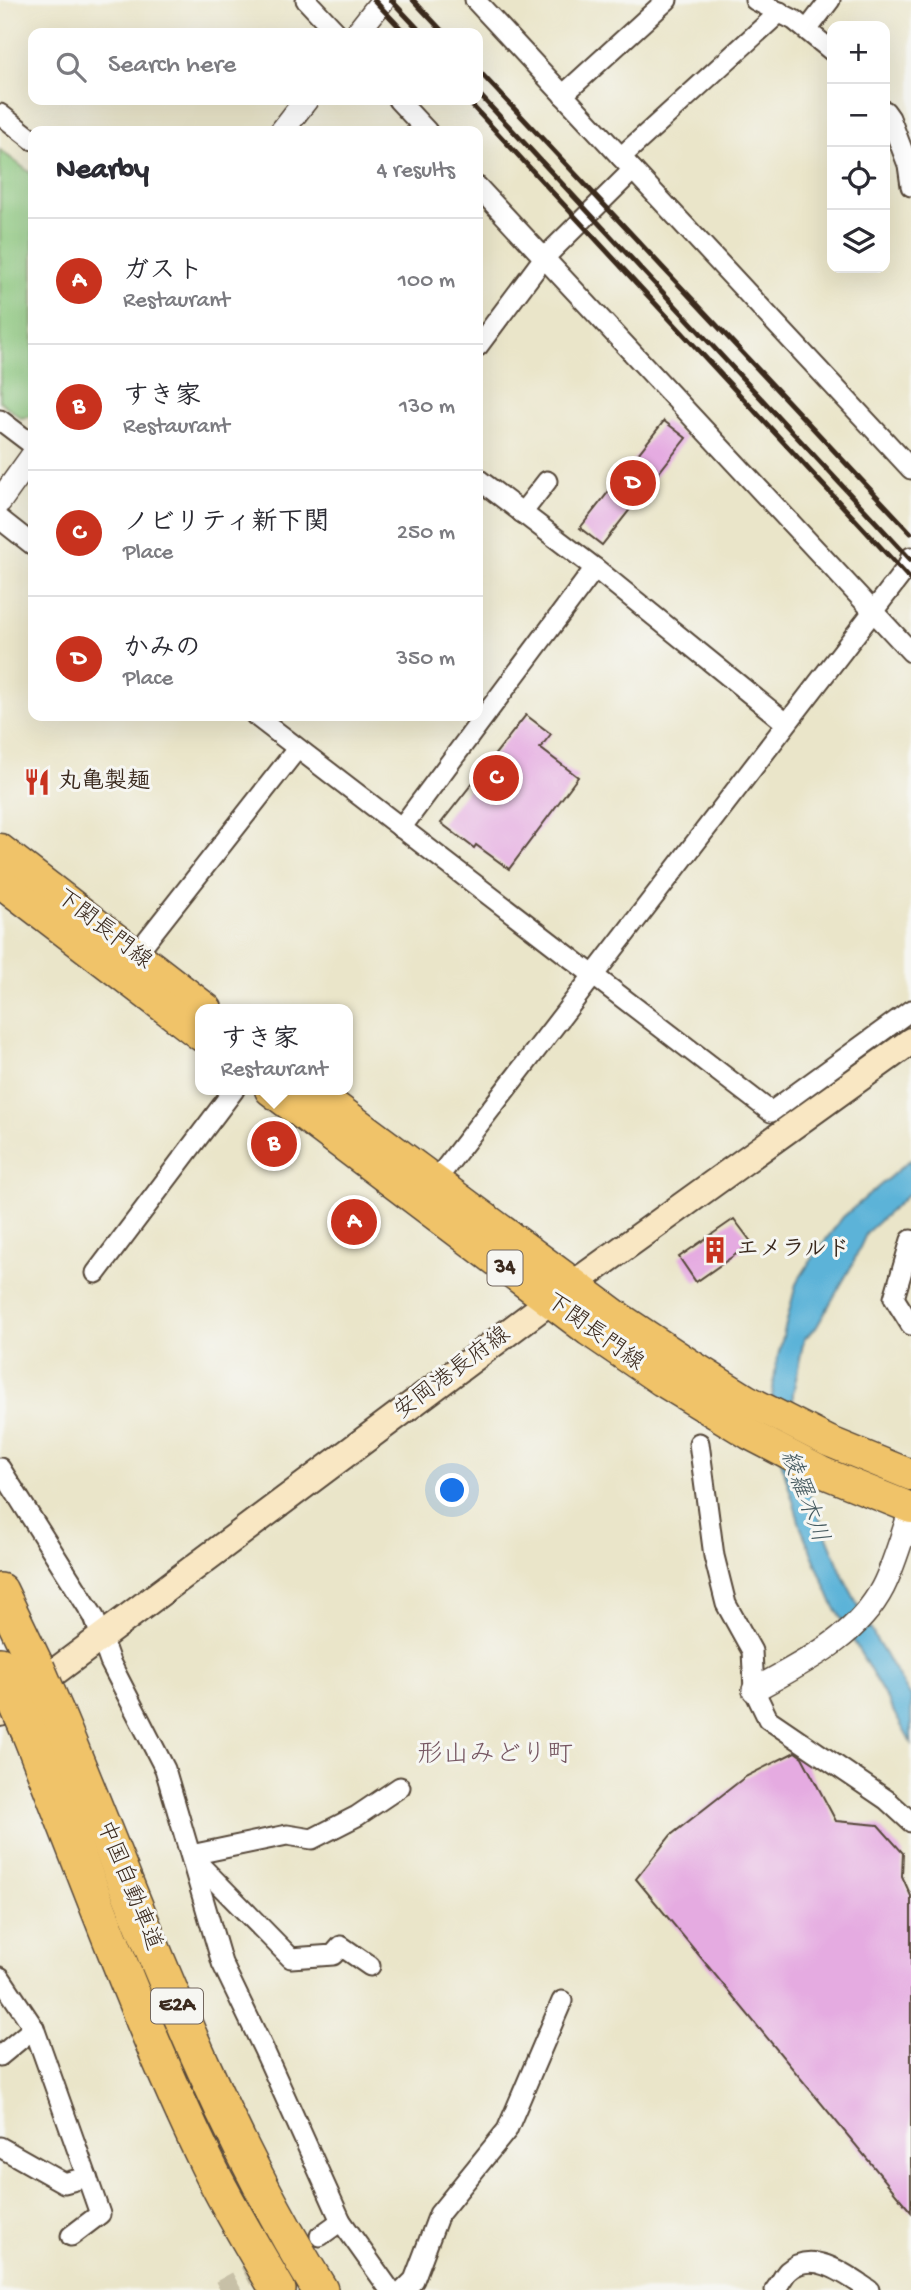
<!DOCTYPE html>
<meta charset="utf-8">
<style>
body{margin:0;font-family:"Gochi Hand","Klee One",sans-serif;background:#f7f7f7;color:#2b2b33}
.controls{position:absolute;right:21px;top:21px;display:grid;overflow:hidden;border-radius:14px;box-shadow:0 7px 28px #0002}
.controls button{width:63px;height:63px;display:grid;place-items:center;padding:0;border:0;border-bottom:2px solid #e1e1e2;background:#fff;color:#2b2b33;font:35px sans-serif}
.you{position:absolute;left:453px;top:1491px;width:24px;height:24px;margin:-18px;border:5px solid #fff;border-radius:50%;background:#1a73e8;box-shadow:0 0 0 10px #1a73e833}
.badge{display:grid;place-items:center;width:46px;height:46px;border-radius:50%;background:#c8321e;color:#fff;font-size:23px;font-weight:700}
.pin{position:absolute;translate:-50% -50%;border:4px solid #fff;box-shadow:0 2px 7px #0006}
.popup{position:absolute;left:195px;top:1004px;width:158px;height:91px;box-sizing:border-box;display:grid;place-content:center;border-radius:14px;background:#fff;filter:drop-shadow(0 2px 5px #0005);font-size:23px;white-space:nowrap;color:#7c7c81}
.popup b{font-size:26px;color:#2b2b33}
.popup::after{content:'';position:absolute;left:50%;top:100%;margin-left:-14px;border:14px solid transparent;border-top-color:#fff}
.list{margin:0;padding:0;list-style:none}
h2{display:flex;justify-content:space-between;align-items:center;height:91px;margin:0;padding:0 28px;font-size:30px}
h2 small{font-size:23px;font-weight:400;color:#7c7c81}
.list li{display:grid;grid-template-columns:46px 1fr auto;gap:21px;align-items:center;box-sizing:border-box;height:126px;padding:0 28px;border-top:2px solid #e1e1e2}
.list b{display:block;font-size:26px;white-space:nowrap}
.list p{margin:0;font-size:23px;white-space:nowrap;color:#7c7c81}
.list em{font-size:23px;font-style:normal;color:#7c7c81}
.icon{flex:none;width:38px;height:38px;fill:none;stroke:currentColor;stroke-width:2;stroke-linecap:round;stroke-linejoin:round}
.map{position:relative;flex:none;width:911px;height:2290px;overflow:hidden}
.search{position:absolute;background:#fff;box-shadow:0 7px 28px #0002;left:28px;top:28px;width:455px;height:77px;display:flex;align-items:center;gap:18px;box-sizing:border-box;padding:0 24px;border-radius:14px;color:#7c7c81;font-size:26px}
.panel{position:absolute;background:#fff;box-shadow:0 7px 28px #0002;left:28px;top:126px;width:455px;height:595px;border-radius:14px}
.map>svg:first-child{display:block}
.green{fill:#8cc87e;stroke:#64794e;stroke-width:2}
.water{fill:#5bb3d8;stroke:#4b6e7b;stroke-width:2}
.building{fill:#e5abe1}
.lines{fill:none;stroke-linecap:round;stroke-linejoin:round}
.minor-tunnel{stroke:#c7c0a7;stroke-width:19;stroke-dasharray:19 10;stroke-linecap:butt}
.minor-casing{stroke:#554638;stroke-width:23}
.tertiary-casing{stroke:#554638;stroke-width:26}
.secondary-casing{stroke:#554638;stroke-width:30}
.primary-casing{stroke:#554638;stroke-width:33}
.motorway-casing{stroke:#554638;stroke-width:38}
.minor{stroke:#fff;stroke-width:19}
.tertiary{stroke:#fff;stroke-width:23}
.secondary{stroke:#f9e7c3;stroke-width:26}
.primary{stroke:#f0c369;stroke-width:30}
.motorway{stroke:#f0c369;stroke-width:35}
.rail{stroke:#3b2a1e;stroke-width:5}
.motorway-bridge-casing{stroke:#554638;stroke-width:38;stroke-linecap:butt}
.motorway-bridge{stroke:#f0c369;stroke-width:35}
.labels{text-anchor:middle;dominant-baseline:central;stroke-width:6;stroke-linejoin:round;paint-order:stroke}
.shield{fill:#f6f6f2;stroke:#73675e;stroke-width:2}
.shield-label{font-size:21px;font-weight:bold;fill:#3b2a1e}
.poi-label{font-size:23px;font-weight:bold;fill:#3b2a1e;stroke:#f6f6f2;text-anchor:start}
.street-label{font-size:23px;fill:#3b2a1e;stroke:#f6f6f2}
.water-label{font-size:24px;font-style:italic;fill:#465a5f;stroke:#f6f6f2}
.quarter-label{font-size:26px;fill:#765762;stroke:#f6f6f2}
</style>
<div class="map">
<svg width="911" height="2290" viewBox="0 0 911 2290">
<rect width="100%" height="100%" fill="#f6f6f2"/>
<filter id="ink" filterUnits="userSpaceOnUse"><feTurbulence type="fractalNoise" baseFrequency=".0143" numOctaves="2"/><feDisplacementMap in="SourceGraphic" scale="14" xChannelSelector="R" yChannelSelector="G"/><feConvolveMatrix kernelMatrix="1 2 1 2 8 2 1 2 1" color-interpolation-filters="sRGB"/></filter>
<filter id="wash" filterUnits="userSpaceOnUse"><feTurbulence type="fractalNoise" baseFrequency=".00686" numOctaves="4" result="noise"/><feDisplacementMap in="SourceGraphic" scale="28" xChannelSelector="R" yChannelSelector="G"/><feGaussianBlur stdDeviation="1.57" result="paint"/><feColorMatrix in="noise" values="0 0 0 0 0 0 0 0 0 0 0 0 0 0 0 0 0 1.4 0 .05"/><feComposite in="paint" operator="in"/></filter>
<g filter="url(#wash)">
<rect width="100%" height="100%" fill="#eae5c9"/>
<polygon class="green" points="0,150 33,175 33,413 31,416 21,418 0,401"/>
<polygon class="water" points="911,1159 911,1192 867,1232 851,1267 816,1328 804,1339 793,1393 792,1430 807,1488 844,1578 878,1643 911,1697 911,1743 833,1604 801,1528 774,1437 772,1398 776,1364 796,1284 815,1254 843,1217"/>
<g id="blocks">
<g class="building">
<polygon points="664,421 686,438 602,545 580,528"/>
<polygon points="526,715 551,734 540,748 578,777 509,869 476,845 474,848 441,823"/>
<polygon points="734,1219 752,1243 696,1282 679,1257"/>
<polygon points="795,1752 802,1757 836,1821 878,1825 903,1853 902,1876 911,1896 911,2212 636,1879 671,1835 745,1777"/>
</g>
</g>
</g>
<g filter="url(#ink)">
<use href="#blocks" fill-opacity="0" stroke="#554638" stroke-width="2"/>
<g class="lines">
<polyline class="minor-tunnel" points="220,2290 303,2245"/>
<defs>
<g id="minor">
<polyline points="306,0 337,33"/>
<polyline points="475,0 911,469"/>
<polyline points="755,0 794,20 832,51"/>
<polyline points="807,30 830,0"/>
<polyline points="563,95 667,0"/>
<polyline points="398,100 427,131"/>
<polyline points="885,111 890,118 908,165 911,186"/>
<polyline points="0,114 33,140"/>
<polyline points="621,157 780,12"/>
<polyline points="478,187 911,652"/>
<polyline points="478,346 543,259 633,170"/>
<polyline points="0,420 33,445"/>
<polyline points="478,479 595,568 786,723"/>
<polyline points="522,513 547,481"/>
<polyline points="0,519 33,545"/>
<polyline points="256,716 771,1112 911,1010"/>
<polyline points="401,828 595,568"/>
<polyline points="129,963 297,749"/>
<polyline points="430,1188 908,566 911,557"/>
<polyline points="911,1240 894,1298 911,1325"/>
<polyline points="96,1273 234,1090"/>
<polyline points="699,1443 714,1556 726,1604 752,1651 754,1690 768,1719 887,1800 911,1822"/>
<polyline points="0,1468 94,1617 110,1662 165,1769 222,1963 264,2050 341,2221 390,2290"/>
<polyline points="191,1855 287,1835 312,1839 357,1816 400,1787"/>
<polyline points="194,1859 291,1958 333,1955 341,1946 370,1966"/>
<polyline points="0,1977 34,2028"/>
<polyline points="0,2056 34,2028 87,2177 64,2183 0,2147"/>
<polyline points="71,2236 100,2214 87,2177"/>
<polyline points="320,2236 341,2221"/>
<polyline points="404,2290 414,2280 439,2214 507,2130 562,2001"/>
<path d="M775,2290C780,2284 783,2276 788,2271C813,2248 848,2276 869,2290"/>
</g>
<g id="tertiary">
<polyline points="357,33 383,0"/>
<polyline points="282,131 306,100"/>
<polyline points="0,501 33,455"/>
<path d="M754,1690C802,1663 857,1638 883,1587C895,1563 902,1536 911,1510"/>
</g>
<polyline id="secondary" points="0,1713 550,1301 911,1041"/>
<g id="primary">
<polyline points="0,849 207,1009"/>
<polyline points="0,882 201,1036"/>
<polyline points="270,1090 589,1331 662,1381 749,1434 824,1473 911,1508"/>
<polyline points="313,1090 620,1318 691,1365 747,1400 828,1441 911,1475"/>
</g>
<g id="motorway">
<polyline points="0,1591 37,1668"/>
<polyline points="0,1665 9,1687"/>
<path d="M56,1712C138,1908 208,2109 320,2290"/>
<path d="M29,1732C87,1877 140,2025 208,2165C229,2208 254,2249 278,2290"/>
</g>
</defs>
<use href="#minor" class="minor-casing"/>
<use href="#tertiary" class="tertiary-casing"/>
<use href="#secondary" class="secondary-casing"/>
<use href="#primary" class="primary-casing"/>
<use href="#motorway" class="motorway-casing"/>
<use href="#minor" class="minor"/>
<use href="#tertiary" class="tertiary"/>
<use href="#secondary" class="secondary"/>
<use href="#primary" class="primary"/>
<use href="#motorway" class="motorway"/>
<g class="rail">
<polyline points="374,0 405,33"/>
<polyline points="391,0 422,33"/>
<polyline points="413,0 444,33"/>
<polyline points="478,70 911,533"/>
<polyline points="478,93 911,560"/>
<polyline points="467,100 911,580"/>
</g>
<defs>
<g id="motorway-bridge">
<polyline points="37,1668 56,1712"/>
<polyline points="9,1687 29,1732"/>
</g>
</defs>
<use href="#motorway-bridge" class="motorway-bridge-casing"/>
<use href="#motorway-bridge" class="motorway-bridge"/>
</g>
</g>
<defs>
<symbol id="restaurant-bare" viewBox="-9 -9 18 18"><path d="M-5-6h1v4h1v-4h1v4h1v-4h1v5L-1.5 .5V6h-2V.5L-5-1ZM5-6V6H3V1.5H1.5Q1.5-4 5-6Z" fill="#c8321e" stroke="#f6f6f2" stroke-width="2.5" paint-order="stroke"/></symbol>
<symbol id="building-bare" viewBox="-9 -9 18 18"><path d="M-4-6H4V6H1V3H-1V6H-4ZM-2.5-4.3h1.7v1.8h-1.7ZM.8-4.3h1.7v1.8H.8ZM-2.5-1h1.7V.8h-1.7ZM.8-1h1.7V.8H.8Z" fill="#c8321e" stroke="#f6f6f2" stroke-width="2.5" paint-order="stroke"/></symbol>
</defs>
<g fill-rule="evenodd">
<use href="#restaurant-bare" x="18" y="763" width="38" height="38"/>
<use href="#building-bare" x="696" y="1231" width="38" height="38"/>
</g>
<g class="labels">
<g class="shield">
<rect x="487.5" y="1250.5" width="35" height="35" rx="5"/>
<rect x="151" y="1988.5" width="52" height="35" rx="5"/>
</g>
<g class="shield-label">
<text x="505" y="1268">34</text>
<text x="177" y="2006">E2A</text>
</g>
<g class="poi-label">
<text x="58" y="782">丸亀製麺</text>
<text x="736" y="1250">エメラルド</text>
</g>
<g class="street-label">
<text transform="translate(103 930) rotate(38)">下関長門線</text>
<text transform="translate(594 1333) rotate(36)">下関長門線</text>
<text transform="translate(453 1374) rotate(-37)">安岡港長府線</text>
<text transform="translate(128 1886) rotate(68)">中国自動車道</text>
</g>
<g class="water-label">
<text transform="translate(803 1497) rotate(70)">綾羅木川</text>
</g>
<g class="quarter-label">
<text x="495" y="1756">形山みどり町</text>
</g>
</g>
</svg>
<div class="controls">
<button>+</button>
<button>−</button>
<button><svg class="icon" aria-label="locate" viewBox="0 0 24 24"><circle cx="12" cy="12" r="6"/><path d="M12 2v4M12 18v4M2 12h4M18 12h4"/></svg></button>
<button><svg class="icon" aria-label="layers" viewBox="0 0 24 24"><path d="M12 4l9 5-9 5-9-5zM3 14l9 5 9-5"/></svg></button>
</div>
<div class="you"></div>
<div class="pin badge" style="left:354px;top:1222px">A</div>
<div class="pin badge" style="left:274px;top:1144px">B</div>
<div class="popup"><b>すき家</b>Restaurant</div>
<div class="pin badge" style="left:496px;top:778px">C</div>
<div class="pin badge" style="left:633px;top:483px">D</div>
<div class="search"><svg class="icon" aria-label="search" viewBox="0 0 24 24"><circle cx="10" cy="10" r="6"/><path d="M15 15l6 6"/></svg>Search here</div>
<section class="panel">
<h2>Nearby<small>4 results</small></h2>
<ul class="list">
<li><span class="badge">A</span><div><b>ガスト</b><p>Restaurant</p></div><em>100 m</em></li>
<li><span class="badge">B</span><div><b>すき家</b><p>Restaurant</p></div><em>130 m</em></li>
<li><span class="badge">C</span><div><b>ノビリティ新下関</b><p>Place</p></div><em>250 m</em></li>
<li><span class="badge">D</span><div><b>かみの</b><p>Place</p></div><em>350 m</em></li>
</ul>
</section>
</div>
